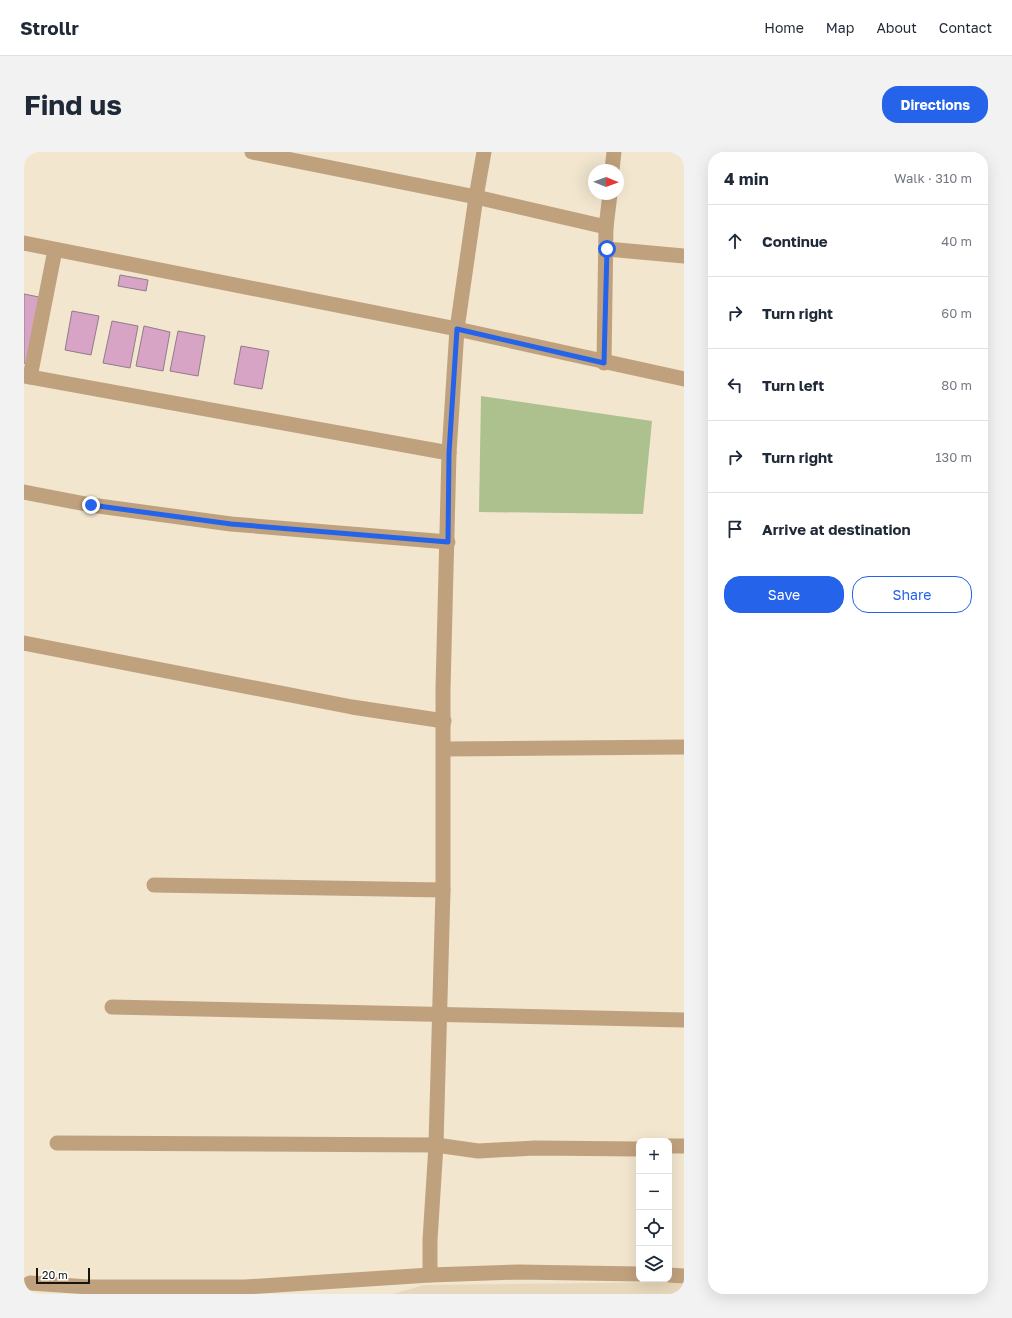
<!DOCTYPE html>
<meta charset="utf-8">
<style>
body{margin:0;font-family:"Golos Text",sans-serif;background:#f2f2f3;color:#1f2937}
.controls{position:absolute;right:12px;bottom:12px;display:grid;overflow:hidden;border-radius:8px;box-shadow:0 4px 16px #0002}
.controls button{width:36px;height:36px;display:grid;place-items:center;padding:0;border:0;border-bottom:1px solid #e0e1e3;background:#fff;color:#1f2937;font:20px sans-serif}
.compass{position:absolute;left:564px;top:12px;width:36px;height:36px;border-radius:50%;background:#fff;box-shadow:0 4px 16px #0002;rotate:91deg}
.scale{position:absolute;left:12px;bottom:10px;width:54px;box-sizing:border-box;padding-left:4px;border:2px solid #19150d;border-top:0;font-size:11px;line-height:14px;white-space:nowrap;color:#19150d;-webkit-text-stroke:3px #fff;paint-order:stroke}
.stop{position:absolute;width:12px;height:12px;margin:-9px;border:3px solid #2563eb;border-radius:50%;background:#fff}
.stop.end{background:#2563eb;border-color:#fff;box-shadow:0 1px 4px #0008}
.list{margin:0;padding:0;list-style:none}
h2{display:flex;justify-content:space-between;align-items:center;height:52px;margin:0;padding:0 16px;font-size:17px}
h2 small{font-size:13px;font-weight:400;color:#747a83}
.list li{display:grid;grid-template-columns:26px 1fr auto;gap:12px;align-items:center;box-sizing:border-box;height:72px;padding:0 16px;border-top:1px solid #e0e1e3}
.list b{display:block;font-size:15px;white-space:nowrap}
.list em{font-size:13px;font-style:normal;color:#747a83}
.actions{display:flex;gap:8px;padding:12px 16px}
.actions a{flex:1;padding:9px 0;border:1px solid #2563eb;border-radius:16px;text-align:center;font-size:14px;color:#2563eb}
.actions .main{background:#2563eb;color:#fff}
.icon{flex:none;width:22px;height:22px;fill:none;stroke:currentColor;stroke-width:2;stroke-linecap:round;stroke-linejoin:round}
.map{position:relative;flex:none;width:660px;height:1142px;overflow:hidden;border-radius:16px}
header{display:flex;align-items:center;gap:24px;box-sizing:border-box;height:56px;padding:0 20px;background:#fff;border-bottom:1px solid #e0e1e3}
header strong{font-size:19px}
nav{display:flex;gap:22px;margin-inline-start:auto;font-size:14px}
.intro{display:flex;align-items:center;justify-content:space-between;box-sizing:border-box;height:96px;padding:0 24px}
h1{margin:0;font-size:28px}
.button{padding:10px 18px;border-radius:16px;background:#2563eb;color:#fff;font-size:14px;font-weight:700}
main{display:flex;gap:24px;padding:0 24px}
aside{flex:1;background:#fff;border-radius:16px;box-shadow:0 4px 16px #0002}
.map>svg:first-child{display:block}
.built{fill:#e8d8bb}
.green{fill:#acc18e}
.building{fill:#d7a4c5;stroke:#907c89}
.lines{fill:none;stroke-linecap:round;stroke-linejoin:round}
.street{stroke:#c0a17d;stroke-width:15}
.route{stroke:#2563eb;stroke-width:5}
</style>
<header>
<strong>Strollr</strong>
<nav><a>Home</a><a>Map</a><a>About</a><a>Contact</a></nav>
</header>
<div class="intro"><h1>Find us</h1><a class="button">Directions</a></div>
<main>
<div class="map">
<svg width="660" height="1142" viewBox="0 0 660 1142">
<rect width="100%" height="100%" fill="#f2e6cf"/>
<polygon class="built" points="651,1130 660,1132 660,1142 369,1142 400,1133"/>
<polygon class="green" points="457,244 628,269 619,362 455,360"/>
<g class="building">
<polygon points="96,123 124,128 122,139 94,134"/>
<polygon points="0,142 20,146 7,213 0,211"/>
<polygon points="48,159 75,164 67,203 41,198"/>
<polygon points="88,169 114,174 106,216 79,211"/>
<polygon points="120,174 146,180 139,219 112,214"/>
<polygon points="154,179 181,184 174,224 146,219"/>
<polygon points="217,194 245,199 238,237 210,232"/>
</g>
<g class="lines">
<g class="street">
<polyline points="228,0 452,45 582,75"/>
<polyline points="460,0 452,45 433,177 425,301 419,537 419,738 412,993 406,1088 406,1123 495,1120 615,1122"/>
<polyline points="588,18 590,0"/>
<polyline points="0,91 433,177 660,227"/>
<polyline points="583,97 660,104"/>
<polyline points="580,211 582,75 586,42"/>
<polyline points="0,224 425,301"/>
<polyline points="6,225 31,98"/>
<polyline points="0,340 67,353 207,372 424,390"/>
<polyline points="0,491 328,555 420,569"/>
<polyline points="420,597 660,595"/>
<polyline points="130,733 419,738"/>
<polyline points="88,855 660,868"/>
<polyline points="33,991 412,993 454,999 511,996 615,997"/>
<polyline points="645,994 660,994"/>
<polyline points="645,1123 660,1124"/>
<polyline points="6,1131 65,1135 221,1135 406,1123"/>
</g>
</g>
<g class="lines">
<polyline class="route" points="67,353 207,372 424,390 425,301 433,177 580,211 583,97"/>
</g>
</svg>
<div class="controls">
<button>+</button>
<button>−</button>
<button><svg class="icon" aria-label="locate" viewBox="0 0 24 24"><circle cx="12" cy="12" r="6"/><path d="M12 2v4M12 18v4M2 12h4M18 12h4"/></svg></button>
<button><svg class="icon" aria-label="layers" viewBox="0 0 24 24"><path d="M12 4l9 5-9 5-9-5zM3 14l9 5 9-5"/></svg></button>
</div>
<svg class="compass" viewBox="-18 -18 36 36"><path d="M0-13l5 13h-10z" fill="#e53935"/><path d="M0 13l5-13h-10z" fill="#747a83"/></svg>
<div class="scale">20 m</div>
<div class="stop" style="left:583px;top:97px"></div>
<div class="stop end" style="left:67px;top:353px"></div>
</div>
<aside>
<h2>4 min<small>Walk · 310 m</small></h2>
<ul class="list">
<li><svg class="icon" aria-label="ahead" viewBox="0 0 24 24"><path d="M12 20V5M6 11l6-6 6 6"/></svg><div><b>Continue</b></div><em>40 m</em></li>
<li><svg class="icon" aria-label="right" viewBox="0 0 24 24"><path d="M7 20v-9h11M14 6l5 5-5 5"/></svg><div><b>Turn right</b></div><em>60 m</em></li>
<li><svg class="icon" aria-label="left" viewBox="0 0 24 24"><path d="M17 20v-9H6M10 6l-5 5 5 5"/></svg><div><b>Turn left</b></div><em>80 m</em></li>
<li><svg class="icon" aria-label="right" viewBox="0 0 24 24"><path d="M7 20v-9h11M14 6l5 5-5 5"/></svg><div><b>Turn right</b></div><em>130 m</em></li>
<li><svg class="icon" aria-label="arrive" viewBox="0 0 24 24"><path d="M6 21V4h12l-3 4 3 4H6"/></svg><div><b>Arrive at destination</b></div></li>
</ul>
<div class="actions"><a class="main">Save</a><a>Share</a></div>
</aside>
</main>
